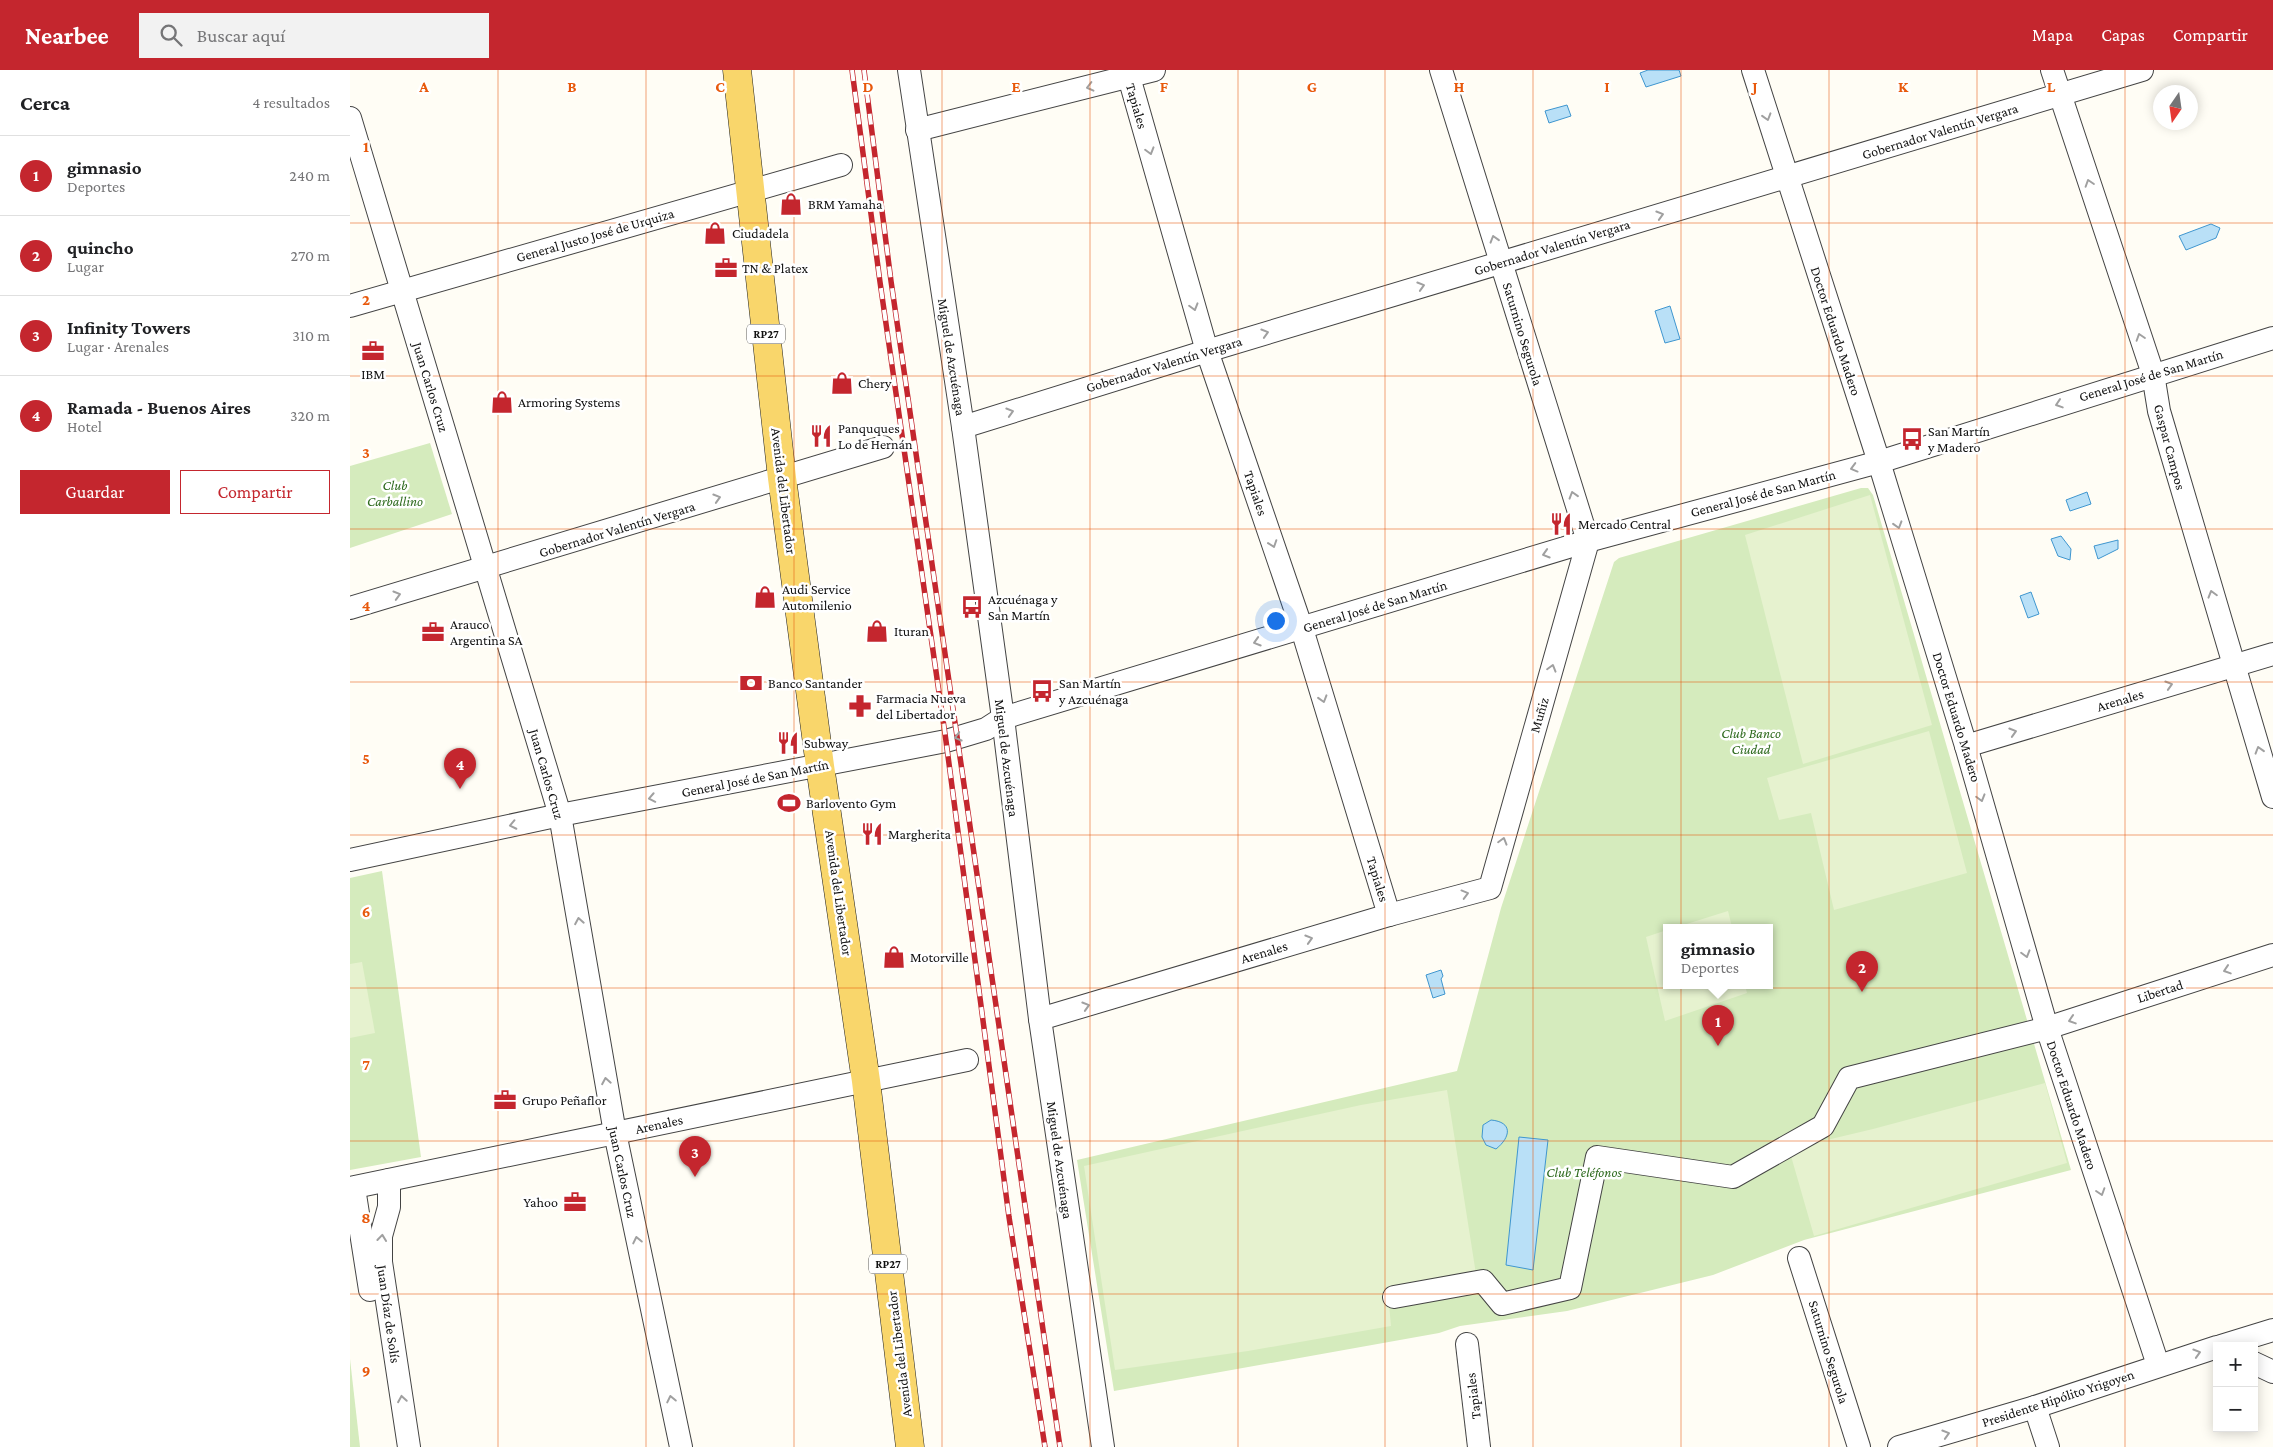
<!DOCTYPE html>
<html lang="es">
<meta charset="utf-8">
<style>
body{margin:0;font-family:"Crimson Pro",serif;background:#f2f2f2;color:#202124}
.controls{position:absolute;right:15px;bottom:15px;display:grid;overflow:hidden;border-radius:0px;box-shadow:0 2px 12px #0003}
.controls button{width:45px;height:45px;display:grid;place-items:center;padding:0;border:0;border-bottom:1px solid #e0e0e0;background:#fff;color:#202124;font:25px sans-serif}
.compass{position:absolute;left:1803px;top:15px;width:45px;height:45px;border-radius:50%;background:#fff;box-shadow:0 2px 12px #0003;rotate:193deg}
.you{position:absolute;left:925px;top:550px;width:18px;height:18px;margin:-12px;border:4px solid #fff;border-radius:50%;background:#1a73e8;box-shadow:0 0 0 8px #1a73e833}
.badge{display:grid;place-items:center;width:32px;height:32px;border-radius:50%;background:#c4262e;color:#fff;font-size:16px;font-weight:700}
.pin{position:absolute;translate:-50% -41px;filter:drop-shadow(0 1px 2px #0008)}
.pin::after{content:'';position:absolute;top:26px;width:18px;height:15px;background:inherit;clip-path:polygon(0 0,100% 0,50% 100%)}
.popup{position:absolute;left:1313px;top:854px;width:110px;height:65px;box-sizing:border-box;display:grid;place-content:center;border-radius:0px;background:#fff;filter:drop-shadow(0 1px 4px #0005);font-size:16px;white-space:nowrap;color:#757577}
.popup b{font-size:19px;color:#202124}
.popup::after{content:'';position:absolute;left:50%;top:100%;margin-left:-10px;border:10px solid transparent;border-top-color:#fff}
.list{margin:0;padding:0;list-style:none}
h2{display:flex;justify-content:space-between;align-items:center;height:65px;margin:0;padding:0 20px;font-size:21px}
h2 small{font-size:16px;font-weight:400;color:#757577}
.list li{display:grid;grid-template-columns:32px 1fr auto;gap:15px;align-items:center;box-sizing:border-box;height:80px;padding:0 20px;border-top:1px solid #e0e0e0}
.list b{display:block;font-size:19px;white-space:nowrap}
.list p{margin:0;font-size:16px;white-space:nowrap;color:#757577}
.list em{font-size:16px;font-style:normal;color:#757577}
.actions{display:flex;gap:10px;padding:15px 20px}
.actions a{flex:1;padding:11px 0;border:1px solid #c4262e;border-radius:0px;text-align:center;font-size:18px;color:#c4262e}
.actions .main{background:#c4262e;color:#fff}
.icon{flex:none;width:28px;height:28px;fill:none;stroke:currentColor;stroke-width:2;stroke-linecap:round;stroke-linejoin:round}
.map{position:relative;flex:none;width:1923px;height:1377px;overflow:hidden}
header{display:flex;align-items:center;gap:30px;box-sizing:border-box;height:70px;padding:0 25px;background:#c4262e;color:#fff}
header strong{font-size:24px}
nav{display:flex;gap:28px;margin-inline-start:auto;font-size:18px}
.search{width:350px;height:45px;background:#f2f2f2;display:flex;align-items:center;gap:12px;box-sizing:border-box;padding:0 18px;border-radius:0px;color:#757577;font-size:19px}
main{display:flex}
aside{flex:1;background:#fff}
.map>svg:first-child{display:block}
.green{fill:#d5ebbd;fill-rule:evenodd}
.pitch{fill:#e6f2cf}
.water{fill:#b9e0f7;stroke:#3f96cf}
.lines{fill:none;stroke-linecap:round;stroke-linejoin:round}
.minor-casing{stroke:#444;stroke-width:24}
.major-casing{stroke:#222;stroke-width:29}
.minor{stroke:#fff;stroke-width:22}
.major{stroke:#f9d66b;stroke-width:28}
.rail-casing{stroke:#c4262e;stroke-width:5.5}
.rail{stroke:#fff;stroke-width:4;stroke-dasharray:11;stroke-linecap:butt}
.oneway{stroke:#a0a0a0}
.grid{fill:none;stroke:#e8590c;stroke-width:1;stroke-opacity:0.55}
.labels{text-anchor:middle;dominant-baseline:central;stroke-width:5;stroke-linejoin:round;paint-order:stroke}
.shield{fill:#fff;stroke:#585858;stroke-width:1}
.shield-label{font-size:12px;font-weight:bold;fill:#111}
.street-label{font-size:14px;fill:#111;stroke:#fff}
.poi-label{font-size:14px;fill:#111;stroke:#fff;text-anchor:start}
.park-label{font-size:14px;font-style:italic;fill:#2f6b1f;stroke:#fff}
.grid-label{font-size:16px;text-anchor:middle;font-weight:bold;fill:#e8590c;stroke:#fff;stroke-width:5;stroke-linejoin:round;paint-order:stroke}
</style>
<header>
<strong>Nearbee</strong>
<div class="search"><svg class="icon" aria-label="search" viewBox="0 0 24 24"><circle cx="10" cy="10" r="6"/><path d="M15 15l6 6"/></svg>Buscar aquí</div>
<nav><a>Mapa</a><a>Capas</a><a>Compartir</a></nav>
</header>
<main>
<aside>
<h2>Cerca<small>4 resultados</small></h2>
<ul class="list">
<li><span class="badge">1</span><div><b>gimnasio</b><p>Deportes</p></div><em>240 m</em></li>
<li><span class="badge">2</span><div><b>quincho</b><p>Lugar</p></div><em>270 m</em></li>
<li><span class="badge">3</span><div><b>Infinity Towers</b><p>Lugar · Arenales</p></div><em>310 m</em></li>
<li><span class="badge">4</span><div><b>Ramada - Buenos Aires</b><p>Hotel</p></div><em>320 m</em></li>
</ul>
<div class="actions"><a class="main">Guardar</a><a>Compartir</a></div>
</aside>
<div class="map">
<svg width="1923" height="1377" viewBox="0 0 1923 1377">
<rect width="100%" height="100%" fill="#fffdf5"/>
<g class="green">
<polygon points="80,373 102,444 0,478 0,396"/>
<path d="M1511,418H1518L1523,425L1721,1100L1454,1170L1363,1205L1217,1241L1110,1256L1089,1263L764,1321L727,1090L1107,1001L1151,838L1264,492L1269,488ZM1317,857H1419V915H1317Z"/>
<polygon points="32,801 71,1087 0,1100 0,808"/>
<polygon points="0,1289 10,1377 0,1377"/>
</g>
<g class="pitch">
<polygon points="1520,425 1582,655 1453,694 1395,465"/>
<polygon points="1579,661 1617,803 1484,840 1461,743 1429,750 1417,708"/>
<polygon points="1378,841 1382,857 1327,857"/>
<polygon points="1317,860 1317,915 1395,915 1397,923 1315,951 1296,867"/>
<polygon points="12,892 25,963 0,968 0,894"/>
<polygon points="1695,1013 1717,1093 1464,1166 1439,1079 1523,1059"/>
<polygon points="1097,1020 1126,1204 1038,1223 1041,1256 898,1281 765,1300 734,1096 1011,1035"/>
</g>
<g class="water">
<polygon points="1298,0 1329,0 1331,6 1296,17 1290,3"/>
<polygon points="1217,35 1221,46 1199,53 1195,41"/>
<polygon points="1861,154 1870,158 1866,168 1836,180 1829,166"/>
<polygon points="1320,236 1330,269 1315,273 1305,241"/>
<polygon points="1737,422 1741,434 1720,441 1716,430"/>
<polygon points="1711,466 1721,479 1720,490 1708,486 1701,469"/>
<polygon points="1768,470 1768,479 1748,489 1744,476"/>
<polygon points="1681,522 1689,544 1678,548 1670,526"/>
<polygon points="1091,900 1093,906 1091,909 1095,924 1083,928 1076,905"/>
<path d="M1141,1050C1163,1052 1161,1067 1146,1079L1136,1075L1132,1067L1133,1055Z"/>
<polygon points="1169,1067 1198,1070 1183,1200 1156,1195"/>
</g>
<g class="lines">
<defs>
<g id="minor">
<polyline points="559,0 613,357 653,648 690,949 753,1377"/>
<polyline points="777,0 857,281 952,559 1039,845"/>
<polyline points="1403,0 1529,392 1616,676 1697,958 1808,1295"/>
<polyline points="1702,0 1803,304 1809,341 1923,727"/>
<polyline points="0,48 210,745 265,1063 331,1377"/>
<polyline points="567,60 804,0"/>
<polyline points="0,236 491,95"/>
<polyline points="613,357 857,281 1792,0"/>
<polyline points="0,538 533,377"/>
<polyline points="1616,676 1923,584"/>
<polyline points="0,790 210,745 596,671 636,659 653,648 1238,471 1529,392 1923,268"/>
<polyline points="690,949 1039,845 1140,818 1238,471 1091,0"/>
<polyline points="39,1110 39,1137 31,1166 31,1192 59,1377"/>
<polyline points="0,1118 617,990"/>
<polyline points="4,1118 20,1220"/>
<polyline points="1449,1188 1509,1377"/>
<polyline points="1044,1227 1133,1211 1152,1234 1220,1218 1247,1087 1383,1107 1473,1056 1499,1008 1697,958 1923,885"/>
<polyline points="1117,1274 1129,1377"/>
<polyline points="1871,1276 1923,1260"/>
<polyline points="1904,1293 1923,1302"/>
<polyline points="1685,1337 1698,1377"/>
<polyline points="1549,1377 1685,1337 1867,1277"/>
</g>
<polyline id="major" points="387,0 432,408 470,696 516,1011 560,1377"/>
</defs>
<use href="#minor" class="minor-casing"/>
<use href="#major" class="major-casing"/>
<use href="#minor" class="minor"/>
<use href="#major" class="major"/>
<defs>
<g id="rail">
<polyline points="502,0 530,212 596,671 659,1147 695,1377"/>
<polyline points="514,0 541,211 710,1377"/>
</g>
</defs>
<use href="#rail" class="rail-casing"/>
<use href="#rail" class="rail"/>
</g>
<defs><path id="oneway-chevron" d="M-2-3.5L2.5 0L-2 3.5" fill="none" stroke-width="1.6" stroke-linecap="round" stroke-linejoin="round" transform="scale(1.25)"/></defs>
<g class="oneway">
<use href="#oneway-chevron" transform="translate(740 17) rotate(166)"/>
<use href="#oneway-chevron" transform="translate(1417 47) rotate(73)"/>
<use href="#oneway-chevron" transform="translate(800 81) rotate(74)"/>
<use href="#oneway-chevron" transform="translate(1739 113) rotate(-108)"/>
<use href="#oneway-chevron" transform="translate(1310 145) rotate(-17)"/>
<use href="#oneway-chevron" transform="translate(1144 169) rotate(-107)"/>
<use href="#oneway-chevron" transform="translate(1071 216) rotate(-17)"/>
<use href="#oneway-chevron" transform="translate(844 237) rotate(74)"/>
<use href="#oneway-chevron" transform="translate(915 263) rotate(-17)"/>
<use href="#oneway-chevron" transform="translate(1790 267) rotate(-108)"/>
<use href="#oneway-chevron" transform="translate(1709 334) rotate(162)"/>
<use href="#oneway-chevron" transform="translate(660 342) rotate(-17)"/>
<use href="#oneway-chevron" transform="translate(1504 398) rotate(165)"/>
<use href="#oneway-chevron" transform="translate(1223 425) rotate(-107)"/>
<use href="#oneway-chevron" transform="translate(367 428) rotate(-17)"/>
<use href="#oneway-chevron" transform="translate(1548 455) rotate(73)"/>
<use href="#oneway-chevron" transform="translate(923 474) rotate(71)"/>
<use href="#oneway-chevron" transform="translate(1196 484) rotate(163)"/>
<use href="#oneway-chevron" transform="translate(1862 524) rotate(-106)"/>
<use href="#oneway-chevron" transform="translate(47 525) rotate(-16)"/>
<use href="#oneway-chevron" transform="translate(907 572) rotate(163)"/>
<use href="#oneway-chevron" transform="translate(1202 598) rotate(-74)"/>
<use href="#oneway-chevron" transform="translate(1819 615) rotate(-17)"/>
<use href="#oneway-chevron" transform="translate(973 629) rotate(73)"/>
<use href="#oneway-chevron" transform="translate(1663 662) rotate(-17)"/>
<use href="#oneway-chevron" transform="translate(608 667) rotate(164)"/>
<use href="#oneway-chevron" transform="translate(1909 680) rotate(-107)"/>
<use href="#oneway-chevron" transform="translate(302 728) rotate(169)"/>
<use href="#oneway-chevron" transform="translate(1631 728) rotate(74)"/>
<use href="#oneway-chevron" transform="translate(163 755) rotate(168)"/>
<use href="#oneway-chevron" transform="translate(1153 771) rotate(-74)"/>
<use href="#oneway-chevron" transform="translate(1115 824) rotate(-15)"/>
<use href="#oneway-chevron" transform="translate(229 851) rotate(-100)"/>
<use href="#oneway-chevron" transform="translate(959 869) rotate(-17)"/>
<use href="#oneway-chevron" transform="translate(1676 884) rotate(74)"/>
<use href="#oneway-chevron" transform="translate(1877 900) rotate(162)"/>
<use href="#oneway-chevron" transform="translate(736 936) rotate(-17)"/>
<use href="#oneway-chevron" transform="translate(1722 950) rotate(162)"/>
<use href="#oneway-chevron" transform="translate(256 1011) rotate(-100)"/>
<use href="#oneway-chevron" transform="translate(1751 1122) rotate(72)"/>
<use href="#oneway-chevron" transform="translate(32 1168) rotate(-84)"/>
<use href="#oneway-chevron" transform="translate(287 1170) rotate(-102)"/>
<use href="#oneway-chevron" transform="translate(1847 1283) rotate(-17)"/>
<use href="#oneway-chevron" transform="translate(52 1329) rotate(-99)"/>
<use href="#oneway-chevron" transform="translate(321 1329) rotate(-102)"/>
<use href="#oneway-chevron" transform="translate(1596 1364) rotate(-17)"/>
</g>
<path class="grid" d="M148,0V1377M296,0V1377M444,0V1377M592,0V1377M740,0V1377M888,0V1377M1035,0V1377M1183,0V1377M1331,0V1377M1479,0V1377M1627,0V1377M1775,0V1377M0,153H1923M0,306H1923M0,459H1923M0,612H1923M0,765H1923M0,918H1923M0,1071H1923M0,1224H1923"/>
<defs>
<symbol id="shop-bare" viewBox="-9 -9 18 18"><path d="M-5-2.5h2.3a2.7 3.5 0 0 1 5.4 0H5L5.5 6h-11ZM-1.5-2.5h3a1.5 2.3 0 0 0-3 0Z" fill="#c4262e" stroke="#fff" stroke-width="2.5" paint-order="stroke"/></symbol>
<symbol id="office-bare" viewBox="-9 -9 18 18"><path d="M-6-3h4V-5.5h4V-3h4V5H-6ZM-1-4.5V-3h2v-1.5ZM-6 0V1H6V0Z" fill="#c4262e" stroke="#fff" stroke-width="2.5" paint-order="stroke"/></symbol>
<symbol id="restaurant-bare" viewBox="-9 -9 18 18"><path d="M-5-6h1v4h1v-4h1v4h1v-4h1v5L-1.5 .5V6h-2V.5L-5-1ZM5-6V6H3V1.5H1.5Q1.5-4 5-6Z" fill="#c4262e" stroke="#fff" stroke-width="2.5" paint-order="stroke"/></symbol>
<symbol id="bus-bare" viewBox="-9 -9 18 18"><path d="M-5-6H5V4H4V6H2V4H-2V6H-4V4H-5ZM-3.5-4V0h7V-4ZM-3.5 1.2v1.5H-2V1.2ZM2 1.2v1.5H3.5V1.2Z" fill="#c4262e" stroke="#fff" stroke-width="2.5" paint-order="stroke"/></symbol>
<symbol id="bank-bare" viewBox="-9 -9 18 18"><path d="M-6-4H6V4H-6ZM0-2.3a2.3 2.3 0 1 0 0 4.6a2.3 2.3 0 1 0 0-4.6Z" fill="#c4262e" stroke="#fff" stroke-width="2.5" paint-order="stroke"/></symbol>
<symbol id="pharmacy-bare" viewBox="-9 -9 18 18"><path d="M-2-6h4v4h4v4h-4v4h-4v-4h-4v-4h4Z" fill="#c4262e" stroke="#fff" stroke-width="2.5" paint-order="stroke"/></symbol>
<symbol id="stadium-bare" viewBox="-9 -9 18 18"><path d="M0-5a6.5 5 0 1 0 0 10a6.5 5 0 1 0 0-10ZM-3.5-1.8h7v3.6h-7Z" fill="#c4262e" stroke="#fff" stroke-width="2.5" paint-order="stroke"/></symbol>
</defs>
<g fill-rule="evenodd">
<use href="#shop-bare" x="425" y="118" width="32" height="32"/>
<use href="#shop-bare" x="349" y="147" width="32" height="32"/>
<use href="#office-bare" x="360" y="182" width="32" height="32"/>
<use href="#office-bare" x="7" y="265" width="32" height="32"/>
<use href="#shop-bare" x="476" y="297" width="32" height="32"/>
<use href="#shop-bare" x="136" y="316" width="32" height="32"/>
<use href="#restaurant-bare" x="455" y="350" width="32" height="32"/>
<use href="#bus-bare" x="1546" y="353" width="32" height="32"/>
<use href="#restaurant-bare" x="1195" y="438" width="32" height="32"/>
<use href="#shop-bare" x="399" y="511" width="32" height="32"/>
<use href="#bus-bare" x="606" y="521" width="32" height="32"/>
<use href="#shop-bare" x="511" y="545" width="32" height="32"/>
<use href="#office-bare" x="67" y="546" width="32" height="32"/>
<use href="#bank-bare" x="385" y="597" width="32" height="32"/>
<use href="#bus-bare" x="676" y="605" width="32" height="32"/>
<use href="#pharmacy-bare" x="494" y="620" width="32" height="32"/>
<use href="#restaurant-bare" x="422" y="657" width="32" height="32"/>
<use href="#stadium-bare" x="423" y="717" width="32" height="32"/>
<use href="#restaurant-bare" x="506" y="748" width="32" height="32"/>
<use href="#shop-bare" x="528" y="871" width="32" height="32"/>
<use href="#office-bare" x="139" y="1014" width="32" height="32"/>
<use href="#office-bare" x="209" y="1116" width="32" height="32"/>
</g>
<g class="labels">
<g class="shield">
<rect x="397" y="254.5" width="38" height="19" rx="4"/>
<rect x="519" y="1184.5" width="38" height="19" rx="4"/>
</g>
<g class="shield-label">
<text x="416" y="264">RP27</text>
<text x="538" y="1194">RP27</text>
</g>
<g class="street-label">
<text transform="translate(787 36) rotate(74)">Tapiales</text>
<text transform="translate(1590 61) rotate(-17)">Gobernador Valentín Vergara</text>
<text transform="translate(245 165) rotate(-16)">General Justo José de Urquiza</text>
<text transform="translate(1202 177) rotate(-17)">Gobernador Valentín Vergara</text>
<text transform="translate(1486 261) rotate(72)">Doctor Eduardo Madero</text>
<text transform="translate(1173 264) rotate(73)">Saturnino Segurola</text>
<text transform="translate(602 287) rotate(81)">Miguel de Azcuénaga</text>
<text transform="translate(814 294) rotate(-17)">Gobernador Valentín Vergara</text>
<text transform="translate(1801 305) rotate(-17)">General José de San Martín</text>
<text transform="translate(81 317) rotate(73)">Juan Carlos Cruz</text>
<text transform="translate(1820 377) rotate(75)">Gaspar Campos</text>
<text transform="translate(434 421) rotate(83)">Avenida del Libertador</text>
<text transform="translate(906 423) rotate(71)">Tapiales</text>
<text transform="translate(1413 423) rotate(-15)">General José de San Martín</text>
<text transform="translate(267 459) rotate(-17)">Gobernador Valentín Vergara</text>
<text transform="translate(1025 536) rotate(-17)">General José de San Martín</text>
<text transform="translate(1770 630) rotate(-17)">Arenales</text>
<text transform="translate(1189 645) rotate(-74)">Muñiz</text>
<text transform="translate(1607 647) rotate(73)">Doctor Eduardo Madero</text>
<text transform="translate(657 688) rotate(83)">Miguel de Azcuénaga</text>
<text transform="translate(197 704) rotate(74)">Juan Carlos Cruz</text>
<text transform="translate(405 708) rotate(-11)">General José de San Martín</text>
<text transform="translate(1028 809) rotate(73)">Tapiales</text>
<text transform="translate(489 823) rotate(82)">Avenida del Libertador</text>
<text transform="translate(914 882) rotate(-17)">Arenales</text>
<text transform="translate(1810 921) rotate(-18)">Libertad</text>
<text transform="translate(1722 1035) rotate(72)">Doctor Eduardo Madero</text>
<text transform="translate(309 1054) rotate(-12)">Arenales</text>
<text transform="translate(710 1090) rotate(82)">Miguel de Azcuénaga</text>
<text transform="translate(273 1102) rotate(78)">Juan Carlos Cruz</text>
<text transform="translate(39 1244) rotate(82)">Juan Díaz de Solís</text>
<text transform="translate(1479 1282) rotate(73)">Saturnino Segurola</text>
<text transform="translate(549 1284) rotate(-97)">Avenida del Libertador</text>
<text transform="translate(1123 1326) rotate(-97)">Tapiales</text>
<text transform="translate(1708 1328) rotate(-18)">Presidente Hipólito Yrigoyen</text>
</g>
<g class="poi-label">
<text x="458" y="134">BRM Yamaha</text>
<text x="382" y="163">Ciudadela</text>
<text x="392" y="198">TN &amp; Platex</text>
<text x="23" y="304" text-anchor="middle">IBM</text>
<text x="508" y="313">Chery</text>
<text x="168" y="332">Armoring Systems</text>
<text x="488" y="358">Panquques<tspan x="488" dy="16">Lo de Hernán</tspan></text>
<text x="1578" y="361">San Martín<tspan x="1578" dy="16">y Madero</tspan></text>
<text x="1228" y="454">Mercado Central</text>
<text x="432" y="519">Audi Service<tspan x="432" dy="16">Automilenio</tspan></text>
<text x="638" y="529">Azcuénaga y<tspan x="638" dy="16">San Martín</tspan></text>
<text x="100" y="554">Arauco<tspan x="100" dy="16">Argentina SA</tspan></text>
<text x="544" y="561">Ituran</text>
<text x="418" y="613">Banco Santander</text>
<text x="709" y="613">San Martín<tspan x="709" dy="16">y Azcuénaga</tspan></text>
<text x="526" y="628">Farmacia Nueva<tspan x="526" dy="16">del Libertador</tspan></text>
<text x="454" y="673">Subway</text>
<text x="456" y="733">Barlovento Gym</text>
<text x="538" y="764">Margherita</text>
<text x="560" y="887">Motorville</text>
<text x="172" y="1030">Grupo Peñaflor</text>
<text x="208" y="1132" text-anchor="end">Yahoo</text>
</g>
<g class="park-label">
<text x="45" y="415">Club<tspan x="45" dy="16">Carballino</tspan></text>
<text x="1401" y="663">Club Banco<tspan x="1401" dy="16">Ciudad</tspan></text>
<text x="1234" y="1102">Club Teléfonos</text>
</g>
</g>
<g class="grid-label">
<text x="74" y="22">A</text>
<text x="222" y="22">B</text>
<text x="370" y="22">C</text>
<text x="518" y="22">D</text>
<text x="666" y="22">E</text>
<text x="814" y="22">F</text>
<text x="962" y="22">G</text>
<text x="1109" y="22">H</text>
<text x="1257" y="22">I</text>
<text x="1405" y="22">J</text>
<text x="1553" y="22">K</text>
<text x="1701" y="22">L</text>
<text x="16" y="82">1</text>
<text x="16" y="235">2</text>
<text x="16" y="388">3</text>
<text x="16" y="541">4</text>
<text x="16" y="694">5</text>
<text x="16" y="847">6</text>
<text x="16" y="1000">7</text>
<text x="16" y="1153">8</text>
<text x="16" y="1306">9</text>
</g>
</svg>
<div class="controls">
<button>+</button>
<button>−</button>
</div>
<svg class="compass" viewBox="-18 -18 36 36"><path d="M0-13l5 13h-10z" fill="#e53935"/><path d="M0 13l5-13h-10z" fill="#757577"/></svg>
<div class="you"></div>
<div class="pin badge" style="left:1368px;top:976px">1</div>
<div class="popup"><b>gimnasio</b>Deportes</div>
<div class="pin badge" style="left:1512px;top:922px">2</div>
<div class="pin badge" style="left:345px;top:1107px">3</div>
<div class="pin badge" style="left:110px;top:719px">4</div>
</div>
</main>
